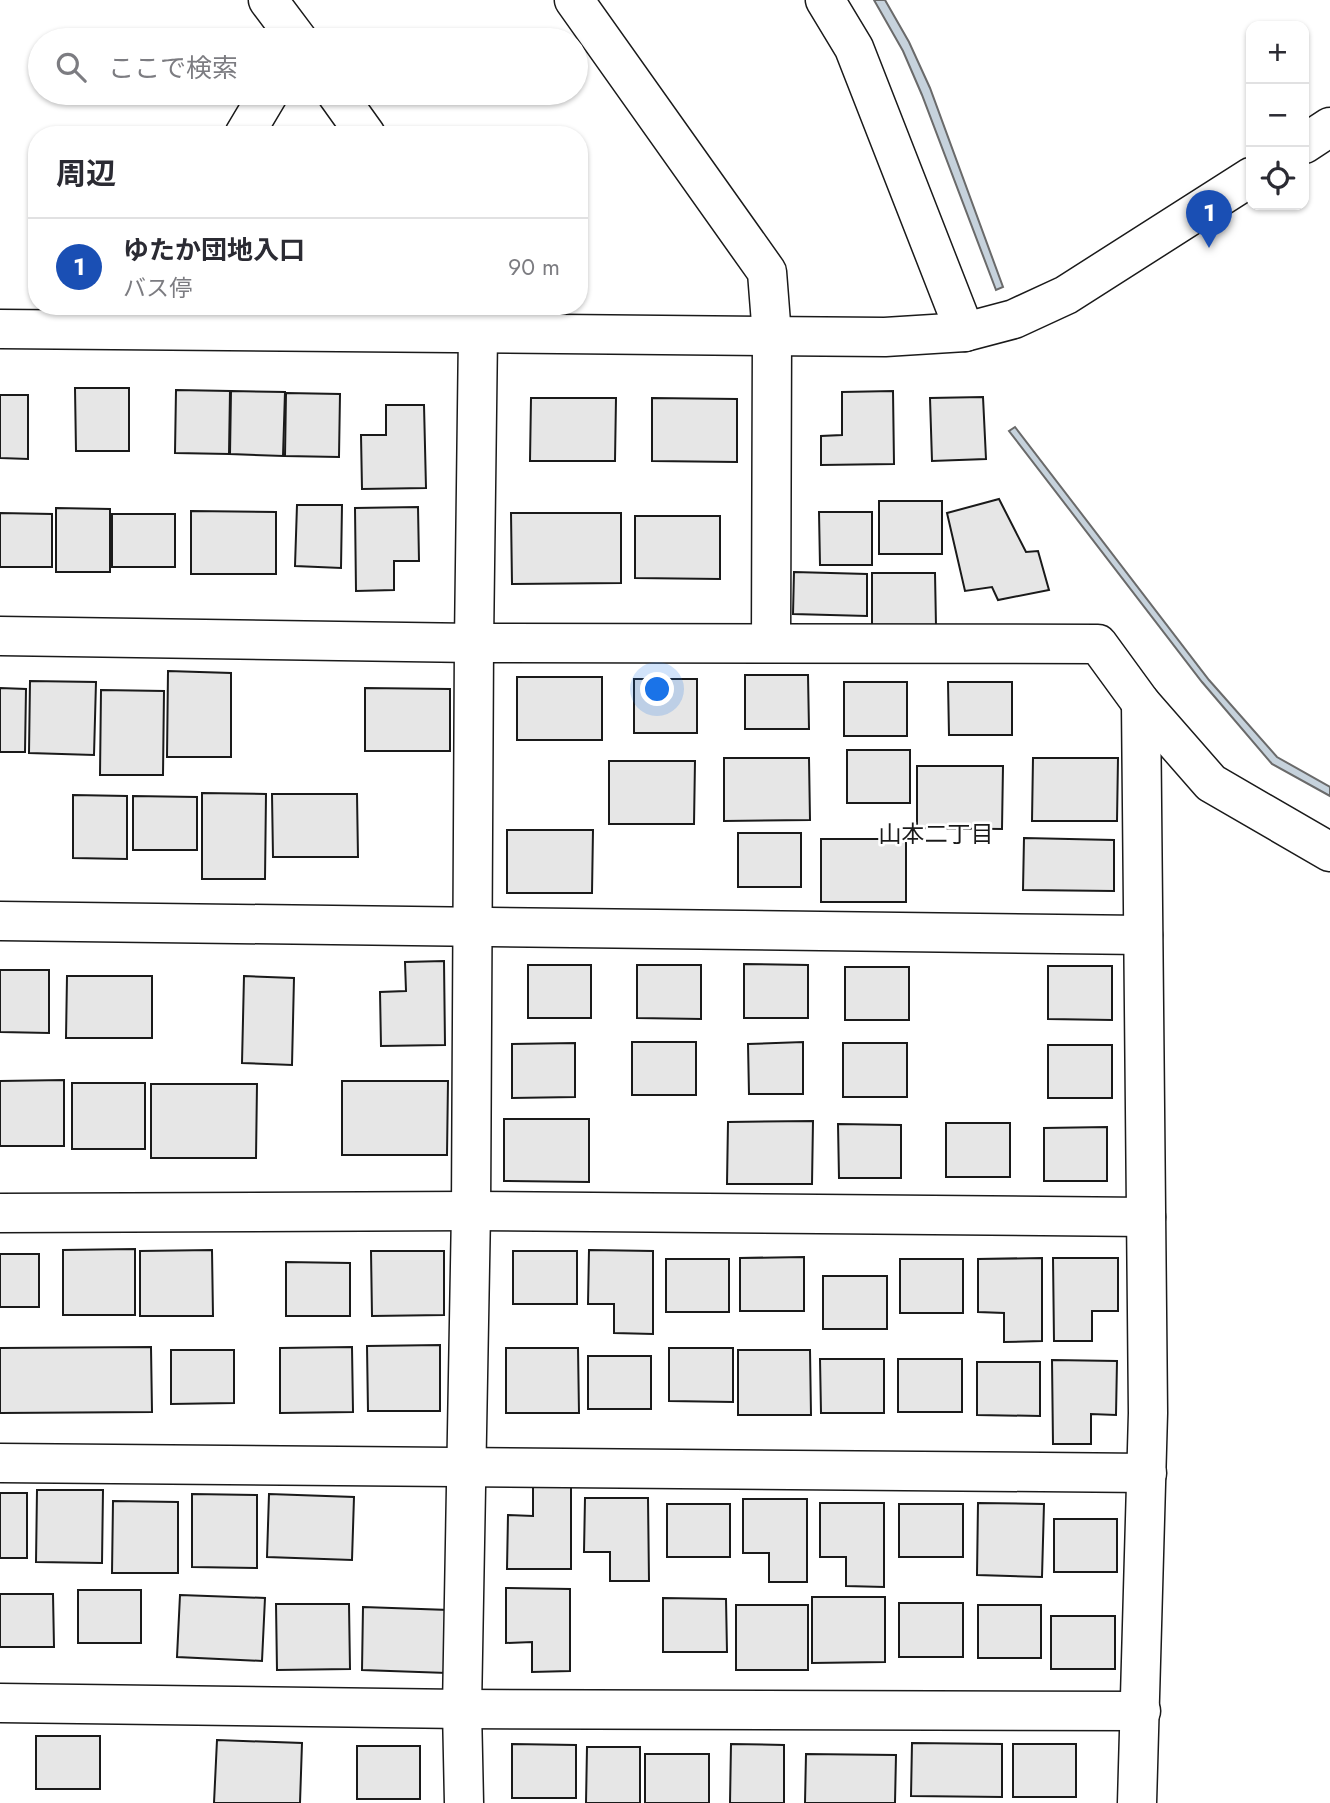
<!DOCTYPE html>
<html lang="ja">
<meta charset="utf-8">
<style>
body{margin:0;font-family:Jost,"Noto Sans JP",sans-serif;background:#f7f7f7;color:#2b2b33}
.controls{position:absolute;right:21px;top:21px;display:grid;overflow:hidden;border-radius:14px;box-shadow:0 2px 5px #0004}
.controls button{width:63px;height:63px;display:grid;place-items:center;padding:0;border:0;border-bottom:2px solid #e1e1e2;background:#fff;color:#2b2b33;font:35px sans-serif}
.you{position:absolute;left:658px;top:690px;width:24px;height:24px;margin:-18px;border:5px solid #fff;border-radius:50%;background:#1a73e8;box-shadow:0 0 0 10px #1a73e833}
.badge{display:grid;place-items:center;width:46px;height:46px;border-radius:50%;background:#b45309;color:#fff;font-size:23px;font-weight:700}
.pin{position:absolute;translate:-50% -58px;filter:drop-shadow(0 2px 4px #0008)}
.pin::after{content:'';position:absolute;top:37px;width:24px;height:21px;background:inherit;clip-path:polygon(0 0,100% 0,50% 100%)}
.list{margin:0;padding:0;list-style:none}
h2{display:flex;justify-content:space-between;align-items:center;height:91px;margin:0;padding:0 28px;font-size:30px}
h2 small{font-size:23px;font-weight:400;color:#7c7c81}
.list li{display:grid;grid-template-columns:46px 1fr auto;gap:21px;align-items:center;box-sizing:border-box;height:98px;padding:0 28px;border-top:2px solid #e1e1e2}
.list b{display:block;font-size:26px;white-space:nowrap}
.list p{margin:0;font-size:23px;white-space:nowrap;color:#7c7c81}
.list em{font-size:23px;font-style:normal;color:#7c7c81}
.icon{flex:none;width:38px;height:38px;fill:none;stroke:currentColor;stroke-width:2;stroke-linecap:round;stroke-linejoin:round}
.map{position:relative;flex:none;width:1330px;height:1803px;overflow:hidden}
.search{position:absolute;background:#fff;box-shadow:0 2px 5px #0004;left:28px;top:28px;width:560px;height:77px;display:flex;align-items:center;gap:18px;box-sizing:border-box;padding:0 24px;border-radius:38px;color:#7c7c81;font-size:26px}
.panel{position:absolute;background:#fff;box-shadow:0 2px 5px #0004;left:28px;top:126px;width:560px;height:189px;border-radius:28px}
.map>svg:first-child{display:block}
.water{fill:#c6d2dc;stroke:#6a6a6a;stroke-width:2}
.building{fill:#e6e6e6;stroke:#1a1a1a;stroke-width:2}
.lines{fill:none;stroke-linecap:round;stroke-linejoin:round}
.minor-casing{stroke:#1a1a1a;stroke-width:41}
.minor{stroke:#fff;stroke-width:38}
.labels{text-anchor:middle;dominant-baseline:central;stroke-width:5;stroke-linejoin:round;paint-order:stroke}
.neighbourhood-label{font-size:23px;fill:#1a1a1a;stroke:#fff}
</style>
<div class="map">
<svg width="1330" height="1803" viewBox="0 0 1330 1803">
<rect width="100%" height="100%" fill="#fff"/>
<g class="water">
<polygon points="874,0 885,0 909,42 930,88 1003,287 996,290 922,95 903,51"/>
<polygon points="1015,427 1209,680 1277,757 1330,787 1330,796 1272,764 1202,682 1009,431"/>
</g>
<g class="building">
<polygon points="75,388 129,388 129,451 76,451"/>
<polygon points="176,390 230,391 229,454 175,453"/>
<polygon points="231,391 285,392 283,456 230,454"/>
<polygon points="893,391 894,464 821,465 821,436 842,435 842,392"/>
<polygon points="286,393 340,394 339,457 285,456"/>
<polygon points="0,395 28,395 28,459 0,458"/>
<polygon points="983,397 986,459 932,461 930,398"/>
<polygon points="531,398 616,398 615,461 530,461"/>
<polygon points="652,398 737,399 737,462 652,461"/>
<polygon points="386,405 424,405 426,488 362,489 361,435 386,435"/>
<polygon points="999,499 1026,552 1038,551 1049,590 998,600 992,587 965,591 947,513"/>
<rect x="879" y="501" width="63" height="53"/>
<polygon points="297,505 342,505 341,568 295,566"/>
<polygon points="418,507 419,561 394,561 394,590 356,591 355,508"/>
<polygon points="56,508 110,509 110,572 56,572"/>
<polygon points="191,511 276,512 276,574 191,574"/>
<polygon points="819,512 872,512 872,565 820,565"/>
<polygon points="0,513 52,514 52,567 0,567"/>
<polygon points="511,513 621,513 621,583 512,584"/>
<rect x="112" y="514" width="63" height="53"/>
<polygon points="635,516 720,516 720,579 635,578"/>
<polygon points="794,572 867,574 867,616 793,614"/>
<polygon points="872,573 935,573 936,626 872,626"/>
<polygon points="168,671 231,673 231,757 167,757"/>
<polygon points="745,675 808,675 809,729 745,729"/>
<rect x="517" y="677" width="85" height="63"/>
<rect x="634" y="679" width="63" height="54"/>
<polygon points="30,681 96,682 94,755 29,753"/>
<rect x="844" y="682" width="63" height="54"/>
<polygon points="948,682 1012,682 1012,735 949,735"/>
<polygon points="0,688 26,689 25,752 0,752"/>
<polygon points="365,688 450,689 450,751 365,751"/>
<polygon points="101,690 164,691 163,775 100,775"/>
<rect x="847" y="750" width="63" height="53"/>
<polygon points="724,758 809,758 810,820 724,821"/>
<polygon points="1033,758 1118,758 1117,821 1032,821"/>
<polygon points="609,761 695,761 694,824 609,824"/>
<polygon points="917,766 1003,766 1002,829 917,828"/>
<polygon points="202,793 266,794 265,879 202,879"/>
<polygon points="272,794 357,794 358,857 273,857"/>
<polygon points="73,795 127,796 127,859 73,858"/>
<polygon points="133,796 197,797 197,850 133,850"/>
<polygon points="507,830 593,830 592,893 507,893"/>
<rect x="738" y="833" width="63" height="54"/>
<polygon points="1024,838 1114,840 1114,891 1023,890"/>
<rect x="821" y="839" width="85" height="63"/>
<polygon points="444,961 445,1045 381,1046 380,992 406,991 405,962"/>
<polygon points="744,964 808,965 808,1018 744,1018"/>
<rect x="528" y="965" width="63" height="53"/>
<polygon points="637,965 701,965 701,1019 637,1018"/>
<polygon points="1048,966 1112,966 1112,1020 1048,1019"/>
<rect x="845" y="967" width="64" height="53"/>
<polygon points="0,970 49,970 49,1033 0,1032"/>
<polygon points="67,976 152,976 152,1038 66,1038"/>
<polygon points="244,976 294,978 292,1065 242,1063"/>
<rect x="632" y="1042" width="64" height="53"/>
<polygon points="803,1042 803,1094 749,1094 748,1044"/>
<polygon points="575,1043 575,1097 512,1098 512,1044"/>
<rect x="843" y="1043" width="64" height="54"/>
<rect x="1048" y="1045" width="64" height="53"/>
<polygon points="64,1080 64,1146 0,1146 0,1081"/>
<polygon points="342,1081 448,1081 447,1155 342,1155"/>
<rect x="72" y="1083" width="73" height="66"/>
<polygon points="151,1084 257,1084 256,1158 151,1158"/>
<polygon points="504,1119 589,1119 589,1182 504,1181"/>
<polygon points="813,1121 812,1184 727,1184 728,1122"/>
<rect x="946" y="1123" width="64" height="54"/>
<polygon points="838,1124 901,1125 901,1178 839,1178"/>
<polygon points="1107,1127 1107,1181 1044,1181 1044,1128"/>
<polygon points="135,1249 135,1315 63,1315 63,1250"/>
<polygon points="212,1250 213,1316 140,1316 140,1251"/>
<polygon points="589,1250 653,1251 653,1334 614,1333 614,1304 588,1304"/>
<polygon points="371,1251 444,1251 444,1315 372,1316"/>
<rect x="513" y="1251" width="64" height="53"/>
<rect x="0" y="1254" width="39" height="53"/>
<polygon points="804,1257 804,1311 740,1311 740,1258"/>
<polygon points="1042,1258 1042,1341 1004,1342 1004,1313 978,1312 978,1259"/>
<polygon points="1053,1258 1118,1258 1118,1311 1092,1311 1092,1341 1054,1341"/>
<rect x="666" y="1259" width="63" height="53"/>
<rect x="900" y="1259" width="63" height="54"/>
<polygon points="286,1262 350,1263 350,1316 286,1316"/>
<rect x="823" y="1276" width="64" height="53"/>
<polygon points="440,1345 440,1411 368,1411 367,1346"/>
<polygon points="151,1347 152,1412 0,1413 0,1348"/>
<polygon points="352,1347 353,1412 280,1413 280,1348"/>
<polygon points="506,1348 578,1348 579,1413 506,1413"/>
<polygon points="669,1348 733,1348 733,1402 669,1401"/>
<polygon points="171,1350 234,1350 234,1403 171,1404"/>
<polygon points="738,1350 810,1350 811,1415 738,1415"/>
<rect x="588" y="1356" width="63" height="53"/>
<polygon points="820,1359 884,1359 884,1413 821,1413"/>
<rect x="898" y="1359" width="64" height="53"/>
<polygon points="1052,1360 1117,1361 1116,1415 1091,1414 1091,1444 1053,1444"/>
<polygon points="977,1362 1040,1362 1040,1416 977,1415"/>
<polygon points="533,1486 571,1486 571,1569 507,1569 508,1515 533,1516"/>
<polygon points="37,1490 103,1490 102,1563 36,1562"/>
<rect x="0" y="1493" width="27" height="65"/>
<polygon points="192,1494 257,1495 257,1568 192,1567"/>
<polygon points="269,1494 354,1497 352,1560 267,1557"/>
<polygon points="585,1498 648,1498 649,1581 610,1581 610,1552 584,1552"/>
<polygon points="743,1499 807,1499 807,1582 769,1582 769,1553 743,1553"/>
<polygon points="113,1501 178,1502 178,1573 112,1573"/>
<polygon points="820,1503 884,1503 884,1587 846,1586 846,1557 820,1557"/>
<polygon points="978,1503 1044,1504 1042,1577 977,1575"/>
<rect x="667" y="1504" width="63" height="53"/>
<rect x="899" y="1504" width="64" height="53"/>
<rect x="1054" y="1519" width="63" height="53"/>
<polygon points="506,1588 570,1589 570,1671 532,1672 532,1642 506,1643"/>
<rect x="78" y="1590" width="63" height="53"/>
<polygon points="0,1594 53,1594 54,1647 0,1647"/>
<polygon points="180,1595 265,1598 262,1661 177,1657"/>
<polygon points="812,1597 885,1597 885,1662 812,1663"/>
<polygon points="663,1598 726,1599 727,1652 663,1652"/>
<rect x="899" y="1603" width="64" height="54"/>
<polygon points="276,1604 349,1604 350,1669 277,1670"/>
<rect x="736" y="1605" width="72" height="65"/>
<rect x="978" y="1605" width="63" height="53"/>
<polygon points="363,1607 449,1610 447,1673 362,1670"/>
<rect x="1051" y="1616" width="64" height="53"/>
<rect x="36" y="1736" width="64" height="53"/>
<polygon points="217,1740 302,1743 300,1803 214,1803"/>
<polygon points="912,1743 1002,1744 1002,1797 911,1796"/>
<polygon points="512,1744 576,1745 576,1798 512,1798"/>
<polygon points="731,1744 784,1745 784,1803 730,1803"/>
<rect x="1013" y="1744" width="63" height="53"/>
<rect x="357" y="1746" width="63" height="53"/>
<polygon points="587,1747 640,1747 640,1803 586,1803"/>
<rect x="645" y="1754" width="64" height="49"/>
<polygon points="806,1754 896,1755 895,1803 805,1803"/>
</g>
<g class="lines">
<defs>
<g id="minor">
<polyline points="268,0 298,40"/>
<polyline points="574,0 767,272 772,336 771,643"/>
<polyline points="825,0 854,48 965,332"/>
<polyline points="336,93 366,135"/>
<polyline points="244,135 269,93"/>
<polyline points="1304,144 1330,127"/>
<polyline points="0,329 885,337 965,332 1014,319 1066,295 1251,177"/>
<polyline points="0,636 474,643 1098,644 1141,703 1211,783 1330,852"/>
<polyline points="0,921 1143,935"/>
<polyline points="0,1213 471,1211 1146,1217"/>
<polyline points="0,1463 1147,1473"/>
<polyline points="0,1703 462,1709 1141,1711"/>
<polyline points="464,1803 462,1709 471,1211 474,643 478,333 472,306"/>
<polyline points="1137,1803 1148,1413 1141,703"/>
</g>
</defs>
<use href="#minor" class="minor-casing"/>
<use href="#minor" class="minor"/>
</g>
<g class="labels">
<g class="neighbourhood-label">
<text x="936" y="834">山本二丁目</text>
</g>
</g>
</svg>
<div class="controls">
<button>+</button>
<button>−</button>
<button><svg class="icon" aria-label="locate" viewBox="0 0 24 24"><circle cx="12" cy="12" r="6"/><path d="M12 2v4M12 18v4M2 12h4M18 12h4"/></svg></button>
</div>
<div class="you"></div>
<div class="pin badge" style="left:1209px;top:248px;background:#1a4fb4">1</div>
<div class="search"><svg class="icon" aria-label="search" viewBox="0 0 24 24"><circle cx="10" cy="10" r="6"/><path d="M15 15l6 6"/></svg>ここで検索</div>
<section class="panel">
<h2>周辺<small></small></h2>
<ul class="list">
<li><span class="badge" style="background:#1a4fb4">1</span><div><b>ゆたか団地入口</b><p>バス停</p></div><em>90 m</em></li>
</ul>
</section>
</div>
